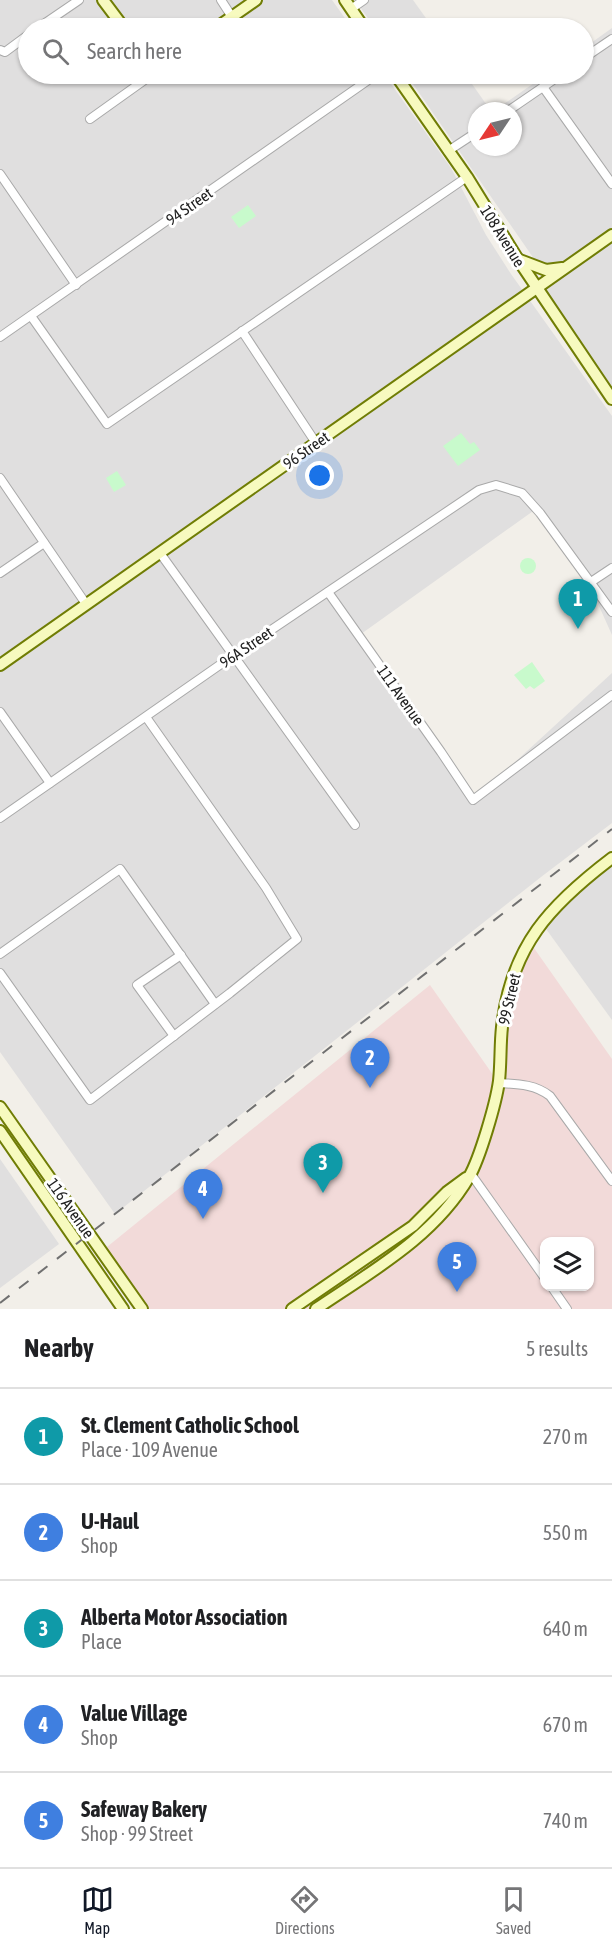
<!DOCTYPE html>
<meta charset="utf-8">
<style>
body{margin:0;font-family:"Asap Condensed",sans-serif;background:#f2f2f2;color:#202124}
.controls{position:absolute;right:18px;bottom:18px;display:grid;overflow:hidden;border-radius:12px;box-shadow:0 2px 4px #0004}
.controls button{width:54px;height:54px;display:grid;place-items:center;padding:0;border:0;border-bottom:2px solid #e0e0e0;background:#fff;color:#202124;font:30px sans-serif}
.compass{position:absolute;left:468px;top:102px;width:54px;height:54px;border-radius:50%;background:#fff;box-shadow:0 2px 4px #0004;rotate:235deg}
.you{position:absolute;left:320px;top:476px;width:21px;height:21px;margin:-15px;border:4px solid #fff;border-radius:50%;background:#1a73e8;box-shadow:0 0 0 9px #1a73e833}
.badge{display:grid;place-items:center;width:39px;height:39px;border-radius:50%;background:#111827;color:#fff;font-size:20px;font-weight:700}
.pin{position:absolute;translate:-50% -50px;filter:drop-shadow(0 2px 3px #0008)}
.pin::after{content:'';position:absolute;top:32px;width:21px;height:18px;background:inherit;clip-path:polygon(0 0,100% 0,50% 100%)}
.list{margin:0;padding:0;list-style:none}
h2{display:flex;justify-content:space-between;align-items:center;height:78px;margin:0;padding:0 24px;font-size:26px}
h2 small{font-size:20px;font-weight:400;color:#757577}
.list li{display:grid;grid-template-columns:39px 1fr auto;gap:18px;align-items:center;box-sizing:border-box;height:96px;padding:0 24px;border-top:2px solid #e0e0e0}
.list b{display:block;font-size:22px;white-space:nowrap}
.list p{margin:0;font-size:20px;white-space:nowrap;color:#757577}
.list em{font-size:20px;font-style:normal;color:#757577}
.icon{flex:none;width:33px;height:33px;fill:none;stroke:currentColor;stroke-width:2;stroke-linecap:round;stroke-linejoin:round}
.map{position:relative;flex:none;width:612px;height:1309px;overflow:hidden}
.search{position:absolute;background:#fff;box-shadow:0 2px 4px #0004;left:18px;right:18px;top:18px;height:66px;display:flex;align-items:center;gap:15px;box-sizing:border-box;padding:0 21px;border-radius:33px;color:#757577;font-size:22px}
.sheet{height:558px;background:#fff}
nav{display:flex;justify-content:space-around;align-items:center;box-sizing:border-box;height:84px;border-top:2px solid #e0e0e0;background:#fff;font-size:16px;color:#757577}
nav a{display:grid;justify-items:center;gap:3px}
nav .on{color:#111827}
.map>svg:first-child{display:block}
.residential{fill:#e0dfdf}
.commercial{fill:#f2dad9;fill-rule:evenodd}
.park{fill:#c8facc}
.lines{fill:none;stroke-linecap:round;stroke-linejoin:round}
.street-casing{stroke:#a9a9a9;stroke-width:10}
.secondary-casing{stroke:#707d05;stroke-width:14}
.street{stroke:#fff;stroke-width:8}
.secondary{stroke:#f7fabf;stroke-width:10}
.rail{stroke:#707070;stroke-width:2;stroke-dasharray:12 12;stroke-linecap:butt}
.labels{text-anchor:middle;dominant-baseline:central;stroke-width:6;stroke-linejoin:round;paint-order:stroke}
.street-label{font-size:16px;fill:#222;stroke:#fff}
</style>
<div class="map">
<svg width="612" height="1309" viewBox="0 0 612 1309">
<rect width="100%" height="100%" fill="#f2efe9"/>
<g class="residential">
<polygon points="0,0 332,0 352,28 28,28 28,74 384,74 451,168 486,235 511,274 612,416 612,635 590,586 536,509 361,634 477,797 612,673 612,823 541,877 115,1214 0,1052"/>
<polygon points="355,0 413,0 433,28 375,28"/>
<polygon points="612,28 612,389 548,298 539,266 406,74 465,74 491,111 477,111 477,147 513,147 513,111 494,111 547,74 584,74 584,48"/>
<polygon points="612,858 612,1020 541,922"/>
<polygon points="0,1159 59,1244 0,1288"/>
</g>
<path class="commercial" d="M529,941L612,1059V1309H142L102,1251L430,985L498,1082L502,1028ZM544,1242H590V1286H544Z"/>
<g class="park">
<polygon points="248,205 256,216 239,228 231,217"/>
<polygon points="461,433 470,444 474,442 480,450 458,466 443,446"/>
<polygon points="117,471 126,485 114,492 106,478"/>
<circle cx="528" cy="566" r="8"/>
<polygon points="532,662 545,681 534,689 530,686 526,689 514,675"/>
</g>
<g class="lines">
<defs>
<g id="street">
<polyline points="221,0 232,17"/>
<polyline points="351,9 364,0"/>
<polyline points="38,28 79,0"/>
<polyline points="0,50 5,52 28,35"/>
<polyline points="584,58 612,39"/>
<polyline points="543,87 612,184"/>
<polyline points="508,111 562,74"/>
<polyline points="90,119 153,74"/>
<polyline points="448,151 477,132"/>
<polyline points="0,174 76,285"/>
<polyline points="31,316 107,424 467,177"/>
<polyline points="242,331 316,443"/>
<polyline points="0,337 377,74"/>
<polyline points="0,478 86,604"/>
<polyline points="160,553 355,825"/>
<polyline points="0,573 44,543"/>
<polyline points="591,582 612,568"/>
<polyline points="328,592 441,752 473,800 612,695"/>
<polyline points="0,712 50,783"/>
<polyline points="0,818 234,655 479,490 496,485 522,493 540,513 612,612"/>
<polyline points="0,954 120,869 215,1004"/>
<polyline points="0,973 90,1100 230,993 297,939 266,888 146,717"/>
<polyline points="174,1036 137,985 181,955"/>
<path d="M499,1083C517,1084 535,1084 550,1096L612,1181"/>
<polyline points="471,1174 544,1277"/>
<polyline points="551,1286 567,1309"/>
</g>
<g id="secondary">
<polyline points="103,0 124,28"/>
<polyline points="345,0 364,28"/>
<polyline points="216,28 256,0"/>
<polyline points="395,74 467,177 517,258 612,399"/>
<polyline points="517,259 546,270 562,268"/>
<polyline points="0,665 612,235"/>
<polyline points="0,1107 142,1309"/>
<polyline points="0,1131 123,1309"/>
<polyline points="292,1309 413,1226 447,1192 466,1178"/>
<path d="M316,1309C372,1271 434,1237 469,1177C480,1158 496,1103 499,1081C501,1063 500,1045 502,1027C511,946 550,905 612,858"/>
</g>
</defs>
<use href="#street" class="street-casing"/>
<use href="#secondary" class="secondary-casing"/>
<use href="#street" class="street"/>
<use href="#secondary" class="secondary"/>
<polyline class="rail" points="0,1303 612,829"/>
</g>
<g class="labels">
<g class="street-label">
<text transform="translate(189 206) rotate(-35)">94 Street</text>
<text transform="translate(503 236) rotate(58)">108 Avenue</text>
<text transform="translate(306 450) rotate(-35)">96 Street</text>
<text transform="translate(246 647) rotate(-34)">96A Street</text>
<text transform="translate(401 695) rotate(55)">111 Avenue</text>
<text transform="translate(509 999) rotate(-77)">99 Street</text>
<text transform="translate(71 1208) rotate(55)">116 Avenue</text>
</g>
</g>
</svg>
<div class="controls">
<button><svg class="icon" aria-label="layers" viewBox="0 0 24 24"><path d="M12 4l9 5-9 5-9-5zM3 14l9 5 9-5"/></svg></button>
</div>
<svg class="compass" viewBox="-18 -18 36 36"><path d="M0-13l5 13h-10z" fill="#e53935"/><path d="M0 13l5-13h-10z" fill="#757577"/></svg>
<div class="you"></div>
<div class="pin badge" style="left:578px;top:629px;background:#0f9aa8">1</div>
<div class="pin badge" style="left:370px;top:1088px;background:#3f7fe0">2</div>
<div class="pin badge" style="left:323px;top:1193px;background:#0f9aa8">3</div>
<div class="pin badge" style="left:203px;top:1219px;background:#3f7fe0">4</div>
<div class="pin badge" style="left:457px;top:1292px;background:#3f7fe0">5</div>
<div class="search"><svg class="icon" aria-label="search" viewBox="0 0 24 24"><circle cx="10" cy="10" r="6"/><path d="M15 15l6 6"/></svg>Search here</div>
</div>
<section class="sheet">
<h2>Nearby<small>5 results</small></h2>
<ul class="list">
<li><span class="badge" style="background:#0f9aa8">1</span><div><b>St. Clement Catholic School</b><p>Place · 109 Avenue</p></div><em>270 m</em></li>
<li><span class="badge" style="background:#3f7fe0">2</span><div><b>U-Haul</b><p>Shop</p></div><em>550 m</em></li>
<li><span class="badge" style="background:#0f9aa8">3</span><div><b>Alberta Motor Association</b><p>Place</p></div><em>640 m</em></li>
<li><span class="badge" style="background:#3f7fe0">4</span><div><b>Value Village</b><p>Shop</p></div><em>670 m</em></li>
<li><span class="badge" style="background:#3f7fe0">5</span><div><b>Safeway Bakery</b><p>Shop · 99 Street</p></div><em>740 m</em></li>
</ul>
</section>
<nav>
<a class="on"><svg class="icon" aria-label="map" viewBox="0 0 24 24"><path d="M3 6l6-2 6 2 6-2v14l-6 2-6-2-6 2zM9 4v14M15 6v14"/></svg>Map</a>
<a><svg class="icon" aria-label="directions" viewBox="0 0 24 24"><path d="M12 3l9 9-9 9-9-9zM9 14v-3h6M13 9l2 2-2 2"/></svg>Directions</a>
<a><svg class="icon" aria-label="saved" viewBox="0 0 24 24"><path d="M7 4h10v16l-5-4-5 4z"/></svg>Saved</a>
</nav>
